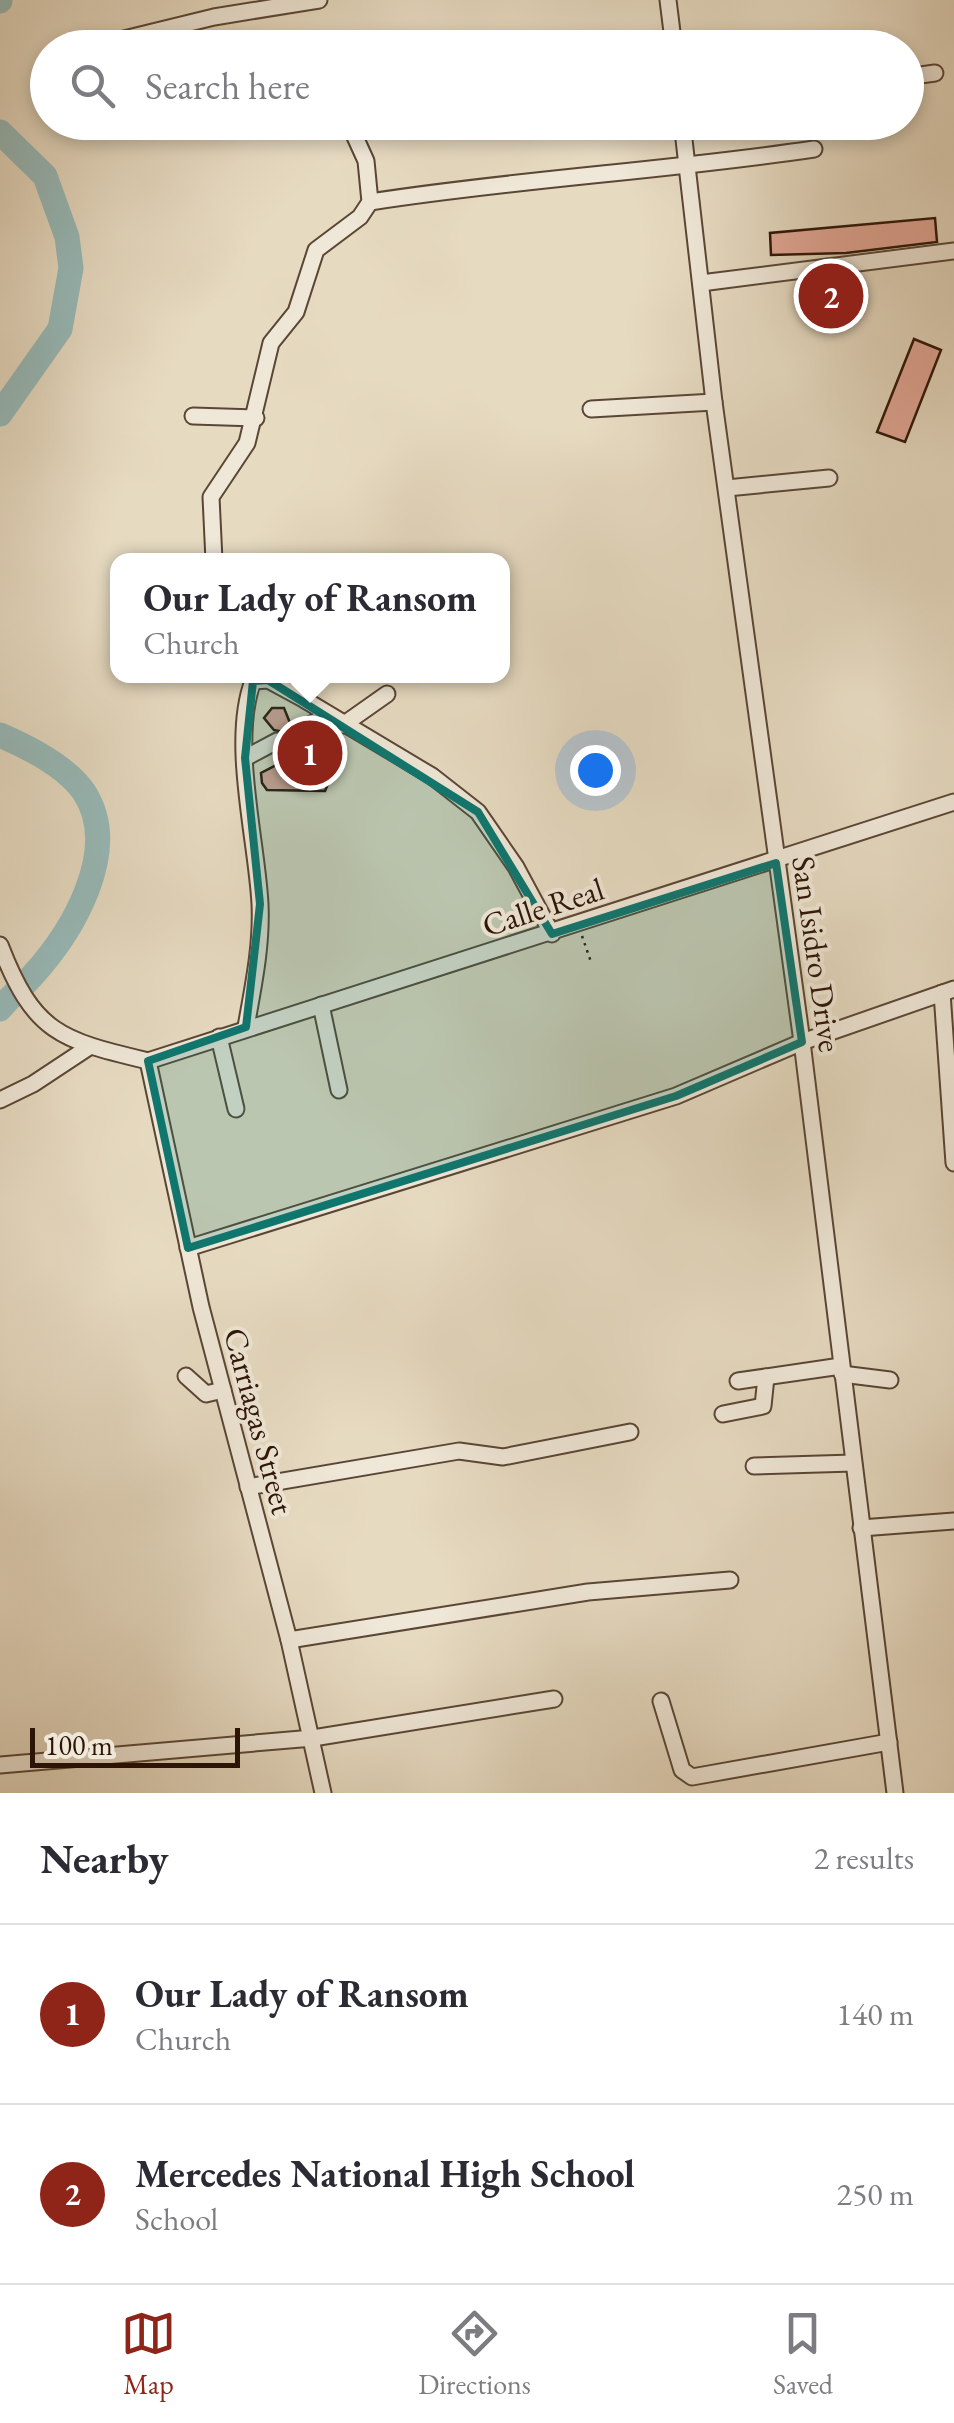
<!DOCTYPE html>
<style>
body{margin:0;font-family:"EB Garamond",serif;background:#f7f7f7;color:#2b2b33}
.scale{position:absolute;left:30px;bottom:25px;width:210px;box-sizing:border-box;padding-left:10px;border:5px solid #2c1406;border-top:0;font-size:28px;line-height:35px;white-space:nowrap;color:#2c1406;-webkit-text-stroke:8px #efe7d7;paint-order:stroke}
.you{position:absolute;left:595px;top:770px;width:35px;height:35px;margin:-25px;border:8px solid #fff;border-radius:50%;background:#1a73e8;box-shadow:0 0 0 15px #1a73e833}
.badge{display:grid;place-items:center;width:65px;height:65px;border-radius:50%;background:#8f2418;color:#fff;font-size:32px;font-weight:700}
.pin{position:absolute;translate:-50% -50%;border:5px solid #fff;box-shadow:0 2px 10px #0006}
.popup{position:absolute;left:110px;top:553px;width:400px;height:130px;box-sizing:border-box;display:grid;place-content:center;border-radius:20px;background:#fff;filter:drop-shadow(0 2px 8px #0005);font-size:32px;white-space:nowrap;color:#7c7c81}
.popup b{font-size:38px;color:#2b2b33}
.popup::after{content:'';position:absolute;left:50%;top:100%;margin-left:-20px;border:20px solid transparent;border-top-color:#fff}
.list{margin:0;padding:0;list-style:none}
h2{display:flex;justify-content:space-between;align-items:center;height:130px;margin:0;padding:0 40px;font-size:42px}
h2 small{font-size:32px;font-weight:400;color:#7c7c81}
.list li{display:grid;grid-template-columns:65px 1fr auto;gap:30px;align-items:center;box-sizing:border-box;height:180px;padding:0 40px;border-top:2px solid #e1e1e2}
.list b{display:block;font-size:38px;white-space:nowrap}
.list p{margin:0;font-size:32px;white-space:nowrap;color:#7c7c81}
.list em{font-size:32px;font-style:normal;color:#7c7c81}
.icon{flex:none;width:55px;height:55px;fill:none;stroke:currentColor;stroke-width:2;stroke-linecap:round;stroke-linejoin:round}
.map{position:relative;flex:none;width:954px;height:1793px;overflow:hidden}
.search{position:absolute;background:#fff;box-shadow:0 5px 15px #0003;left:30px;right:30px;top:30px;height:110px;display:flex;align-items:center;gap:25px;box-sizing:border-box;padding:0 35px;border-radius:55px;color:#7c7c81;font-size:38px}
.sheet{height:490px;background:#fff}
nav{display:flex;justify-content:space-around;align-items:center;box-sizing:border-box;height:140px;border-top:2px solid #e1e1e2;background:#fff;font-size:28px;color:#7c7c81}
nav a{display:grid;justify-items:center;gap:5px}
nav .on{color:#8f2418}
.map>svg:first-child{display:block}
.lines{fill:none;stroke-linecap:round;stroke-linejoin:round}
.river{stroke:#97bab9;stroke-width:25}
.building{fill:#e3a796;stroke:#2c1406;stroke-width:2.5}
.minor-casing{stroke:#5a4635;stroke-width:19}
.path{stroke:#2c1406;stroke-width:2.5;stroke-dasharray:2.5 5;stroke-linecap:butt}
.minor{stroke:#efe7d7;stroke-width:15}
.marked{fill:#0f766e;fill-opacity:0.2;stroke:#0f766e;stroke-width:8;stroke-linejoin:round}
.labels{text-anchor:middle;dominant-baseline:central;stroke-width:8;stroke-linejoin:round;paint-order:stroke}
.street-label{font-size:32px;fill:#2c1406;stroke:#efe7d7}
</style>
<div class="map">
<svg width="954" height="1793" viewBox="0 0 954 1793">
<rect width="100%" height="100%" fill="#e6dac1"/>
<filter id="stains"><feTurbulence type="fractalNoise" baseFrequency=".002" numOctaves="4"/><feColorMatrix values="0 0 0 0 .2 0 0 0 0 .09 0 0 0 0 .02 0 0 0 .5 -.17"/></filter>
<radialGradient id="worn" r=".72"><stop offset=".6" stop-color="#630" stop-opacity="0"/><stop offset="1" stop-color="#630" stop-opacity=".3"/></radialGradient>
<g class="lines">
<g class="river">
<polyline points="0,1 0,0"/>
<polyline points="0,132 45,176 67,237 71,268 60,329 0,414"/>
<path d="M0,735C28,747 66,766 84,792C122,850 72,932 33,975C23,987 10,996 0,1009"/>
</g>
</g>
<g class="building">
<polygon points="935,218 937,242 846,253 771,255 770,233"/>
<polygon points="914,339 941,350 905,442 877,432"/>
<polygon points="272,708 284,708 290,723 288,735 293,741 306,739 311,744 330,734 344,745 325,791 267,790 262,783 261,773 282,762 280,752 288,742 284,732 274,730 264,718"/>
</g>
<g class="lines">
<defs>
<g id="minor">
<polyline points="668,0 674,48"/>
<polyline points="120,40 214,17 319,0"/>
<polyline points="906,77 935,73"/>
<polyline points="682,122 714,402 802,1042 895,1793"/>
<path d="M370,202C517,179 666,171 814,149"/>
<polyline points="701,283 954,251"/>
<polyline points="591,409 714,402"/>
<polyline points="193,416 256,418"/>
<polyline points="727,488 829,478"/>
<polyline points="214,560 211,497 247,443 271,343 296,312 316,250 360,217 370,202 366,161 351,128"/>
<polyline points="305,700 313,676"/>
<polyline points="343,725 387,694"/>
<polyline points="298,731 326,716"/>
<polyline points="245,758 277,741"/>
<path d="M0,945C34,1034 61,1040 148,1061"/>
<polyline points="942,993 954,1163"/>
<polyline points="321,1005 339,1090"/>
<path d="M246,1027C253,987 262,946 260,904C257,841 230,742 253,681L268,680L305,700L432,776L478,812L516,867L552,934"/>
<polyline points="219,1037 236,1109"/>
<polyline points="148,1061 954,802"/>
<polyline points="148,1061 201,1307 289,1640 323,1793"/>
<polyline points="0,1100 33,1084 89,1047"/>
<polyline points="188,1248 676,1096 802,1042 954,989"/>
<polyline points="842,1374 890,1380"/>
<polyline points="186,1376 206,1394 223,1390"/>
<polyline points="738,1381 841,1366"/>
<polyline points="723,1414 763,1406 766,1377"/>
<polyline points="754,1466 853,1463"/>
<polyline points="248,1487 459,1451 503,1457 630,1432"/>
<polyline points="861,1528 954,1521"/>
<polyline points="289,1640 588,1592 730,1580"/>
<polyline points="661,1701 682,1770 692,1777 889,1742"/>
<polyline points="0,1765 313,1738 554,1699"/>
</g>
</defs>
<use href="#minor" class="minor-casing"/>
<polyline class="path" points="582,936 591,962"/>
<use href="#minor" class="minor"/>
</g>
<path class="marked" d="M268,680L478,812L552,934L776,863L802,1042L676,1096L188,1248L148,1061L246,1027L260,904L245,758L253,681Z"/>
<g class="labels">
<g class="street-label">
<text transform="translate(543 907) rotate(-18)">Calle Real</text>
<text transform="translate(817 954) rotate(82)">San Isidro Drive</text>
<text transform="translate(259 1421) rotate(75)">Carriagas Street</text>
</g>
</g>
<rect width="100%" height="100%" filter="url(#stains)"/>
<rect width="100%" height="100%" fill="url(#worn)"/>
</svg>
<div class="scale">100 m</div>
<div class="you"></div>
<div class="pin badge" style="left:310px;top:753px">1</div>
<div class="popup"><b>Our Lady of Ransom</b>Church</div>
<div class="pin badge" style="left:831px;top:296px">2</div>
<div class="search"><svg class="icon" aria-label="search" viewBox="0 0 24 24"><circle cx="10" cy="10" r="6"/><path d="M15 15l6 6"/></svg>Search here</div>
</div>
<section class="sheet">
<h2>Nearby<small>2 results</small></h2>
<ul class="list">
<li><span class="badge">1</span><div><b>Our Lady of Ransom</b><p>Church</p></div><em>140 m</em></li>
<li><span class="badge">2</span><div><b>Mercedes National High School</b><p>School</p></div><em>250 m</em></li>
</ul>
</section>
<nav>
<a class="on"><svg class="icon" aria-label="map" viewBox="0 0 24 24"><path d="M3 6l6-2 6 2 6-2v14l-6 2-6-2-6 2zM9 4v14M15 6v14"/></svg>Map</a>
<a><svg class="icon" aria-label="directions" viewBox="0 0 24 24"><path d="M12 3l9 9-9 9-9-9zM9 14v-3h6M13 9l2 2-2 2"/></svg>Directions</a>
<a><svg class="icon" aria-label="saved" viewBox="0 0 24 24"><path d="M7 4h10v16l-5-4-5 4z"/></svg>Saved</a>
</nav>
